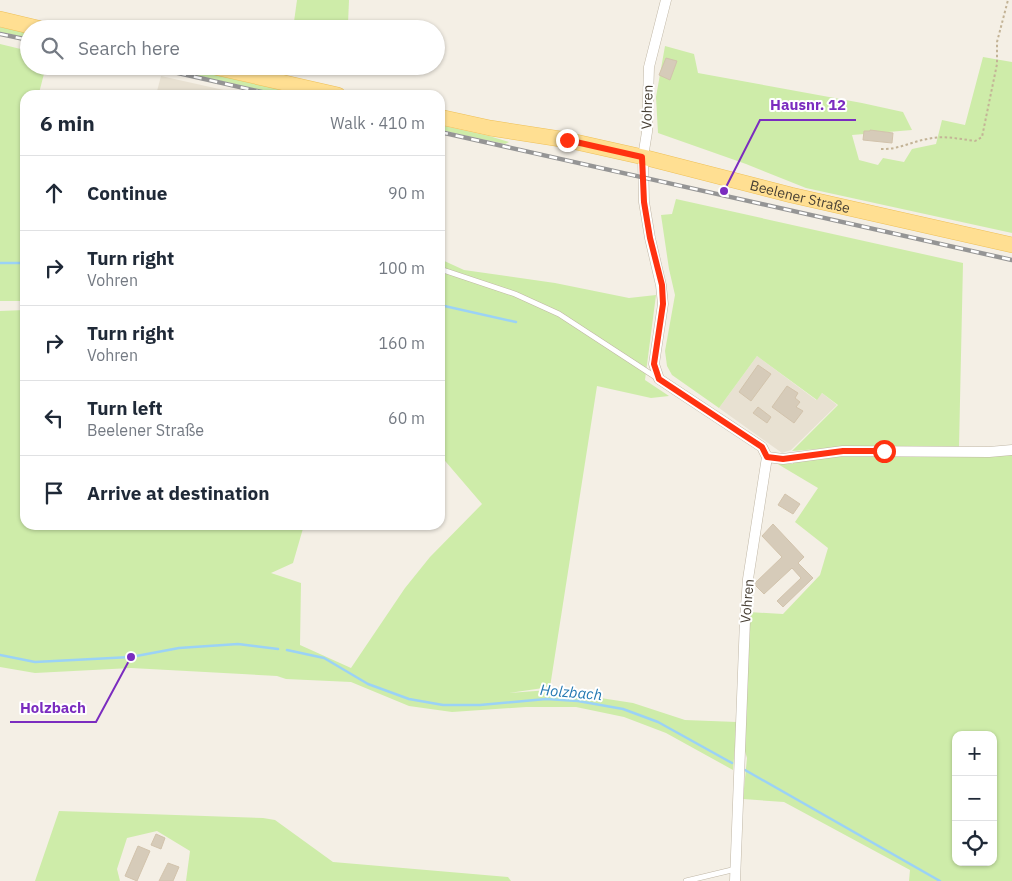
<!DOCTYPE html>
<meta charset="utf-8">
<style>
body{margin:0;font-family:"IBM Plex Sans",sans-serif;background:#f2f2f3;color:#1f2937}
.controls{position:absolute;right:15px;bottom:15px;display:grid;overflow:hidden;border-radius:10px;box-shadow:0 1px 4px #0004}
.controls button{width:45px;height:45px;display:grid;place-items:center;padding:0;border:0;border-bottom:1px solid #e0e1e3;background:#fff;color:#1f2937;font:25px sans-serif}
.stop{position:absolute;width:15px;height:15px;margin:-11px;border:4px solid #ff3210;border-radius:50%;background:#fff}
.stop.end{background:#ff3210;border-color:#fff;box-shadow:0 1px 5px #0008}
.list{margin:0;padding:0;list-style:none}
h2{display:flex;justify-content:space-between;align-items:center;height:65px;margin:0;padding:0 20px;font-size:21px}
h2 small{font-size:16px;font-weight:400;color:#747a83}
.list li{display:grid;grid-template-columns:32px 1fr auto;gap:15px;align-items:center;box-sizing:border-box;height:75px;padding:0 20px;border-top:1px solid #e0e1e3}
.list b{display:block;font-size:19px;white-space:nowrap}
.list p{margin:0;font-size:16px;white-space:nowrap;color:#747a83}
.list em{font-size:16px;font-style:normal;color:#747a83}
.icon{flex:none;width:28px;height:28px;fill:none;stroke:currentColor;stroke-width:2;stroke-linecap:round;stroke-linejoin:round}
.map{position:relative;flex:none;width:1012px;height:881px;overflow:hidden}
.search{position:absolute;background:#fff;box-shadow:0 1px 4px #0004;left:20px;top:20px;width:425px;height:55px;display:flex;align-items:center;gap:12px;box-sizing:border-box;padding:0 18px;border-radius:28px;color:#747a83;font-size:19px}
.panel{position:absolute;background:#fff;box-shadow:0 1px 4px #0004;left:20px;top:90px;width:425px;height:440px;border-radius:15px}
.map>svg:first-child{display:block}
.residential{fill:#e8e1d2}
.green{fill:#ceeca9;fill-rule:evenodd}
.lines{fill:none;stroke-linecap:round;stroke-linejoin:round}
.stream{stroke:#9bd2f6;stroke-width:2.5}
.building{fill:#d6cbb9;stroke:#d2c3ac}
.lane-casing{stroke:#c0b7a6;stroke-width:6}
.street-casing{stroke:#c0b7a6;stroke-width:11}
.primary-casing{stroke:#eec059;stroke-width:16}
.path{stroke:#c3b396;stroke-width:2;stroke-dasharray:2.5 2.5;stroke-linecap:butt}
.lane{stroke:#fff;stroke-width:5}
.street{stroke:#fff;stroke-width:10}
.primary{stroke:#ffdf92;stroke-width:15}
.rail-casing{stroke:#959595;stroke-width:4.5}
.rail{stroke:#fff;stroke-width:2.5;stroke-dasharray:8;stroke-linecap:butt}
.route{stroke:#ff3210;stroke-width:6}
.labels{text-anchor:middle;dominant-baseline:central;stroke-width:4;stroke-linejoin:round;paint-order:stroke}
.street-label{font-size:14px;fill:#473f34;stroke:#fff}
.water-label{font-size:15px;font-style:italic;fill:#2378b2;stroke:#fff}
.leader{fill:none;stroke:#7b2cbf;stroke-width:2}
.callout-dot{fill:#7b2cbf;stroke:#fff;stroke-width:2}
.callout-label{font-size:15px;text-anchor:middle;font-weight:bold;fill:#7b2cbf;stroke:#fff;stroke-width:4;stroke-linejoin:round;paint-order:stroke}
</style>
<div class="map">
<svg width="1012" height="881" viewBox="0 0 1012 881">
<rect width="100%" height="100%" fill="#f4efe5"/>
<g class="residential">
<polygon points="161,76 246,95 156,95"/>
<polygon points="757,356 816,400 822,393 837,405 791,450 782,453 719,408"/>
</g>
<g class="green">
<polygon points="297,0 349,0 348,24 346,29 293,29"/>
<polygon points="0,27 29,33 29,38 0,32"/>
<polygon points="0,44 29,51 29,66 46,66 39,93 44,95 25,95 25,301 0,301"/>
<polygon points="665,46 694,54 698,73 862,103 903,112 912,130 852,135 859,160 878,165 883,158 904,162 912,149 936,144 942,120 965,125 983,57 1012,62 1012,233 806,188 746,164 658,133 656,97"/>
<polygon points="155,66 177,66 305,95 284,95"/>
<polygon points="295,66 326,66 323,72"/>
<polygon points="440,125 489,136 509,142 505,144 440,130"/>
<polygon points="676,199 963,263 959,447 844,447 792,451 838,405 822,393 817,400 757,356 719,408 672,375 667,366 665,351 675,295 669,269 661,215 672,214"/>
<polygon points="440,259 464,270 555,283 629,298 656,295 645,380 669,396 651,398 597,386 550,687 509,693 549,690 633,703 685,720 737,722 733,770 666,733 624,717 576,707 526,707 452,712 409,706 351,682 286,679 277,676 131,668 35,673 0,667 0,311 25,310 25,525 304,525 293,563 271,573 301,583 300,645 351,668 405,588 430,557 482,504 440,455"/>
<path d="M841,454L1012,455V881H909L910,870L784,802L743,799L747,758L744,748L749,612L783,614L820,575L828,548L795,522L818,488L776,463L793,464L792,460ZM956,735H993V862H956Z"/>
<polygon points="59,811 263,818 275,820 333,862 508,877 511,881 186,881 190,851 157,831 127,838 117,869 120,881 35,881"/>
</g>
<g class="lines">
<g class="stream">
<polyline points="0,263 25,263"/>
<polyline points="440,305 516,322"/>
<polyline points="287,650 324,658 368,684 409,699 443,705 480,705 546,699 578,701 623,709 658,722 732,763"/>
<polyline points="0,655 35,662 131,657 179,648 238,644 278,649"/>
<polyline points="745,770 940,881"/>
</g>
</g>
<g class="building">
<polygon points="666,58 677,61 670,80 659,75"/>
<polygon points="870,130 893,133 892,143 863,140 864,131 870,131"/>
<polygon points="758,365 771,374 751,401 739,392"/>
<polygon points="787,386 798,393 795,398 800,402 796,407 803,411 794,423 772,407"/>
<polygon points="758,407 771,417 767,423 753,413"/>
<polygon points="785,494 800,504 793,514 778,505"/>
<polygon points="773,524 804,557 798,563 813,578 783,607 777,601 801,578 792,568 764,594 754,584 782,557 762,536"/>
<polygon points="156,834 165,838 161,849 151,845"/>
<polygon points="138,846 150,851 137,881 125,876"/>
<polygon points="168,863 179,867 173,881 159,881"/>
</g>
<g class="lines">
<defs>
<g id="lane">
<polyline points="440,269 515,294 559,314 657,378"/>
<polyline points="686,881 736,869"/>
</g>
<g id="street">
<polyline points="666,0 649,67 647,132 643,157 644,202 650,238 661,285 663,304 654,364 659,379 762,447 767,457 748,579 745,620 735,881"/>
<polyline points="767,457 783,459 843,451 989,452 1012,450"/>
</g>
<g id="primary">
<polyline points="0,19 42,29"/>
<polyline points="210,66 338,95"/>
<path id="s1" d="M440,117L490,128L567,140L643,157L791,195L1012,245"/>
</g>
</defs>
<use href="#lane" class="lane-casing"/>
<use href="#street" class="street-casing"/>
<use href="#primary" class="primary-casing"/>
<path class="path" d="M881,149C897,150 911,142 927,139C944,135 959,139 975,141L982,137L997,64V42L1008,0"/>
<use href="#lane" class="lane"/>
<use href="#street" class="street"/>
<use href="#primary" class="primary"/>
<defs>
<g id="rail">
<polyline points="0,34 29,40"/>
<polyline points="147,66 275,95"/>
<polyline points="440,132 1012,260"/>
</g>
</defs>
<use href="#rail" class="rail-casing"/>
<use href="#rail" class="rail"/>
</g>
<g class="lines">
<polyline class="route" points="567,140 642,157 644,202 650,238 662,285 663,304 654,364 659,379 762,447 767,457 783,459 843,451 884,451"/>
</g>
<g class="labels">
<g class="street-label">
<text transform="translate(647 107) rotate(-88)">Vohren</text>
<text stroke="none"><textPath href="#s1" startOffset="369">Beelener Straße</textPath></text>
<text transform="translate(747 601) rotate(-85)">Vohren</text>
</g>
<g class="water-label">
<text transform="translate(571 692) rotate(5)">Holzbach</text>
</g>
</g>
<path class="leader" d="M724 191L760 120H856M131 657L96 722H10"/>
<g class="callout-dot">
<circle cx="724" cy="191" r="5"/>
<circle cx="131" cy="657" r="5"/>
</g>
<g class="callout-label">
<text x="808" y="110">Hausnr. 12</text>
<text x="53" y="713">Holzbach</text>
</g>
</svg>
<div class="controls">
<button>+</button>
<button>−</button>
<button><svg class="icon" aria-label="locate" viewBox="0 0 24 24"><circle cx="12" cy="12" r="6"/><path d="M12 2v4M12 18v4M2 12h4M18 12h4"/></svg></button>
</div>
<div class="stop" style="left:884px;top:451px"></div>
<div class="stop end" style="left:567px;top:140px"></div>
<div class="search"><svg class="icon" aria-label="search" viewBox="0 0 24 24"><circle cx="10" cy="10" r="6"/><path d="M15 15l6 6"/></svg>Search here</div>
<section class="panel">
<h2>6 min<small>Walk · 410 m</small></h2>
<ul class="list">
<li><svg class="icon" aria-label="ahead" viewBox="0 0 24 24"><path d="M12 20V5M6 11l6-6 6 6"/></svg><div><b>Continue</b></div><em>90 m</em></li>
<li><svg class="icon" aria-label="right" viewBox="0 0 24 24"><path d="M7 20v-9h11M14 6l5 5-5 5"/></svg><div><b>Turn right</b><p>Vohren</p></div><em>100 m</em></li>
<li><svg class="icon" aria-label="right" viewBox="0 0 24 24"><path d="M7 20v-9h11M14 6l5 5-5 5"/></svg><div><b>Turn right</b><p>Vohren</p></div><em>160 m</em></li>
<li><svg class="icon" aria-label="left" viewBox="0 0 24 24"><path d="M17 20v-9H6M10 6l-5 5 5 5"/></svg><div><b>Turn left</b><p>Beelener Straße</p></div><em>60 m</em></li>
<li><svg class="icon" aria-label="arrive" viewBox="0 0 24 24"><path d="M6 21V4h12l-3 4 3 4H6"/></svg><div><b>Arrive at destination</b></div></li>
</ul>
</section>
</div>
